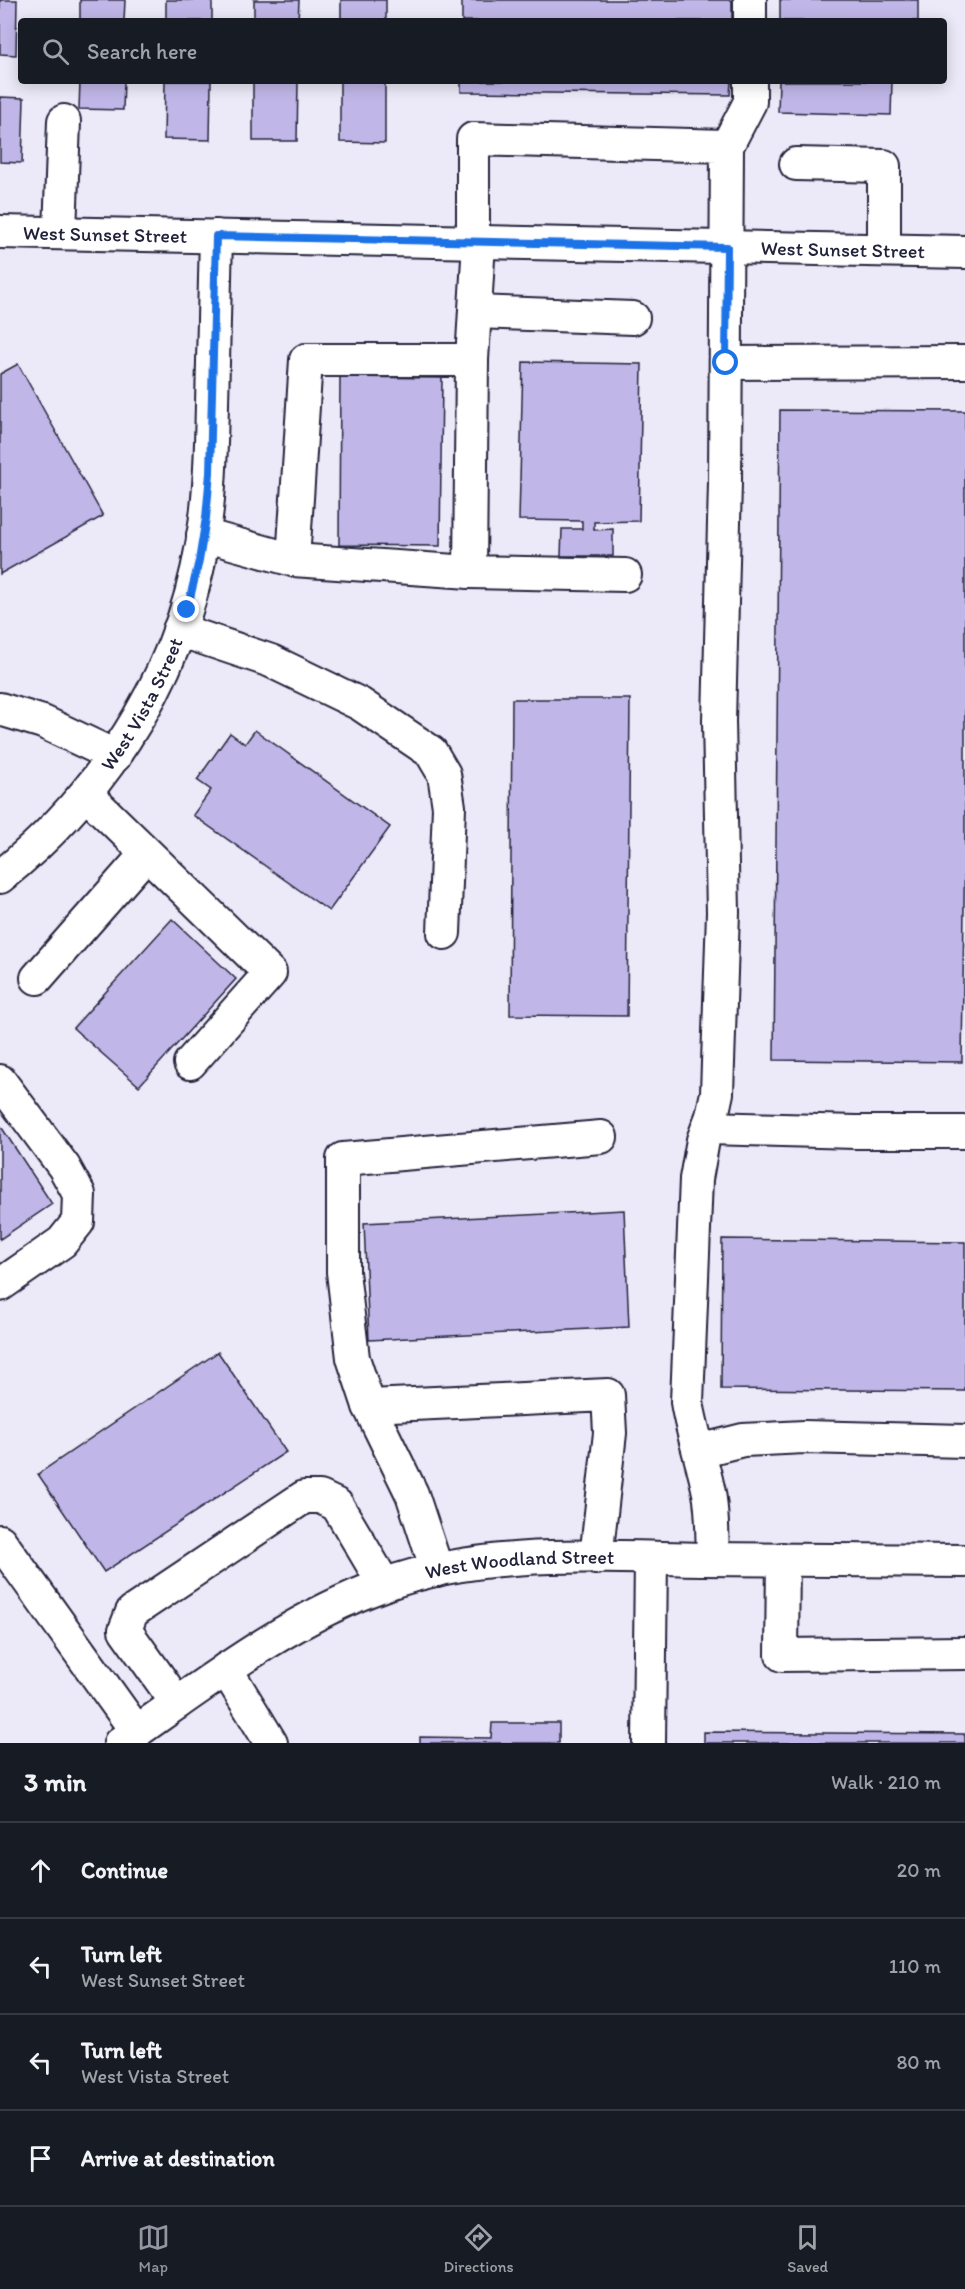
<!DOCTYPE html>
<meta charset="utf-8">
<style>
body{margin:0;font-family:Itim,sans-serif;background:#242831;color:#f1f3f6}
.stop{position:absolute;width:18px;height:18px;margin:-14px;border:4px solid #1a73e8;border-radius:50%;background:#fff}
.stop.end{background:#1a73e8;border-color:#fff;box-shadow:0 2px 6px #0008}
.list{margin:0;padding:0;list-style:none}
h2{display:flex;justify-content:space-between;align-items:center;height:78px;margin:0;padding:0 24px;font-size:26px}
h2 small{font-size:20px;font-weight:400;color:#9ea1a6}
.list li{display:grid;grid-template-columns:39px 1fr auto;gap:18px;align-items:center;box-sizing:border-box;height:96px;padding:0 24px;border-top:2px solid #363941}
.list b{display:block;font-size:22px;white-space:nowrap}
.list p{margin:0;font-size:20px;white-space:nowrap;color:#9ea1a6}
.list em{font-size:20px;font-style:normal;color:#9ea1a6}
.icon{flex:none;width:33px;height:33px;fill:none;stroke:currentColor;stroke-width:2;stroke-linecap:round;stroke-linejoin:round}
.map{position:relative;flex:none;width:965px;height:1743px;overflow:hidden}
.search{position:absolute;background:#171b24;box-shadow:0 3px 15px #0003;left:18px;right:18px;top:18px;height:66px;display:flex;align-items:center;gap:15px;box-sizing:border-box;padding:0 21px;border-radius:6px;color:#9ea1a6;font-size:22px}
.sheet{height:462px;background:#171b24}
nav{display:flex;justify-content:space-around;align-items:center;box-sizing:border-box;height:84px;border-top:2px solid #363941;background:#171b24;font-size:16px;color:#9ea1a6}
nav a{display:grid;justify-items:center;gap:3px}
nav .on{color:#9495a2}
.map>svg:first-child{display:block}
.building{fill:#c0b7e8;stroke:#22223b;stroke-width:1.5}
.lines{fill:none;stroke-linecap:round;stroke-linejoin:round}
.minor-casing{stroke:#22223b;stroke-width:36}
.minor{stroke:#fff;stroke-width:32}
.route{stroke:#1a73e8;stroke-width:8}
.labels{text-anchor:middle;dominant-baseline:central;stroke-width:4.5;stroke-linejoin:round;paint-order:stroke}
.street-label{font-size:20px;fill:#22223b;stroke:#fff}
</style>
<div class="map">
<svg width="965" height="1743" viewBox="0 0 965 1743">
<rect width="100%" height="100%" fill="#ece9f8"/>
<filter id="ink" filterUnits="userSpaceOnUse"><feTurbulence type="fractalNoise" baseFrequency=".0167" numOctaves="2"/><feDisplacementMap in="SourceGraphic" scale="12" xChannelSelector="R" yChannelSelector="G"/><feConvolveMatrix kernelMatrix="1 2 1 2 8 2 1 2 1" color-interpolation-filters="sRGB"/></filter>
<g filter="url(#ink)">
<g class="building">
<polygon points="0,0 17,0 16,55 0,54"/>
<polygon points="80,0 125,0 124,21 80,21"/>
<rect x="166" y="0" width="46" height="21"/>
<polygon points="254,0 299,0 298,21 254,21"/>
<rect x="341" y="0" width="45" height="21"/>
<rect x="462" y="0" width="270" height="21"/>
<rect x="780" y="0" width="138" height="21"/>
<polygon points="80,81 124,81 123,110 79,109"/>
<polygon points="165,81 211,81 210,140 164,139"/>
<polygon points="253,81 298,81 297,141 253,141"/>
<polygon points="340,81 385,81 385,143 340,142"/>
<polygon points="461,81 731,81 730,95 461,92"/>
<polygon points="779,81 892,81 891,115 778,112"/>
<polygon points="0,97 24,98 22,163 0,162"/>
<polygon points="523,362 642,364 639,521 594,522 594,530 613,529 613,556 561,556 562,529 582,529 582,521 519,520"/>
<polygon points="18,364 103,516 0,574 0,374"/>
<polygon points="340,377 442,378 440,546 339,545"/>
<polygon points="780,410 965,411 965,829 962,1062 774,1060"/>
<polygon points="512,699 630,699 627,1016 510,1015"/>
<polygon points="255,730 390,827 329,911 193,815 211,790 197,780 230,733 245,744"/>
<polygon points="172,919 236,979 139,1086 73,1028"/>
<polygon points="0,1125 52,1204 0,1239"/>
<polygon points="624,1210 629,1327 369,1340 364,1223"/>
<polygon points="722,1239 965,1242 965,1391 721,1389"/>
<polygon points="218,1352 286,1452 104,1572 38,1474"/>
<polygon points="492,1723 559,1723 559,1743 420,1743 420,1737 491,1738"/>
<polygon points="704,1732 965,1734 965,1743 704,1743"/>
</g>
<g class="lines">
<defs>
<g id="minor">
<polyline points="750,21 750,0"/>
<polyline points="727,146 750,102 750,81"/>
<polyline points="796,164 884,166 884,250"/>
<path id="s1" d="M0,232L965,252"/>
<polyline points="60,233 64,121"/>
<path d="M473,242V139L727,146L725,483L719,721L723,912L717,1093L712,1116L703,1140L696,1179L687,1402C692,1433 703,1462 709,1493C713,1514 712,1537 713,1559"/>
<polyline points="475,312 633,318"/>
<polyline points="472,360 479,242"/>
<polyline points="726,363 965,362"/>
<polyline points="203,535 293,560 306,360 472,360 470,572 625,575"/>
<polyline points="293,560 470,572"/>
<polyline points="179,630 271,661 360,704 431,752 444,774 449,807 444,933"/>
<polyline points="0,709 43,722 115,756"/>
<polyline points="86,794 270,973 190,1063"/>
<path id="s2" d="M0,877C111,788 190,660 206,517C211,480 211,442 212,404C213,348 215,292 216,236"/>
<polyline points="37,978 146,854"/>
<polyline points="0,1081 64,1167 79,1194 78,1222 62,1242 0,1285"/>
<polyline points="708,1128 856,1132 965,1132"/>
<polyline points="369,1406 608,1395 610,1433 596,1558"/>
<polyline points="699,1451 743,1440 804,1437 965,1441"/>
<polyline points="0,1541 137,1732"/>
<polyline points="783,1559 782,1655 965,1653"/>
<polyline points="437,1570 412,1494 369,1406 353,1358 343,1272 343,1159 601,1137"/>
<polyline points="226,1669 271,1743"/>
<polyline points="177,1703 125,1630 132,1612 304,1497 320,1497 337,1505 384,1584"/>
<path id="s3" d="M120,1743C204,1685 286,1620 383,1585C484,1548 598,1557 702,1559C790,1560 877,1560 965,1561"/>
<polyline points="649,1743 651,1558"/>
</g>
</defs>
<use href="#minor" class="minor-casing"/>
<use href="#minor" class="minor"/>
</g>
</g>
<g class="lines" filter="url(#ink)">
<polyline class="route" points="187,610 199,561 206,518 210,473 216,236 727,247 726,363"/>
</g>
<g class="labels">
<g class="street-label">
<text stroke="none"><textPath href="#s1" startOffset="105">West Sunset Street</textPath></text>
<text stroke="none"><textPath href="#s1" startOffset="843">West Sunset Street</textPath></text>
<text stroke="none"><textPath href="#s2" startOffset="226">West Vista Street</textPath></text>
<text stroke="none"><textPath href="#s3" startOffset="447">West Woodland Street</textPath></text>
</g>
</g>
</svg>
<div class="stop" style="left:726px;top:363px"></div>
<div class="stop end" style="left:187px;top:610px"></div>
<div class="search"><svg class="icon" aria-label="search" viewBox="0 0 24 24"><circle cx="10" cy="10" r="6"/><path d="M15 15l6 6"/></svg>Search here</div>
</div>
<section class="sheet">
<h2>3 min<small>Walk · 210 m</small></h2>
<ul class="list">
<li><svg class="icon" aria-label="ahead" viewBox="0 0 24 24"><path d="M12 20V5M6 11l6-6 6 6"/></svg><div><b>Continue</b></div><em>20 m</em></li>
<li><svg class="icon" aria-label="left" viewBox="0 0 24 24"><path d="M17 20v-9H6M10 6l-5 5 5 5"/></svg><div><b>Turn left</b><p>West Sunset Street</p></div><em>110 m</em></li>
<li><svg class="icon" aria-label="left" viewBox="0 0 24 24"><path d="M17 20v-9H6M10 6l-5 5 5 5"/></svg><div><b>Turn left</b><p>West Vista Street</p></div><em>80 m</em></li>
<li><svg class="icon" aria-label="arrive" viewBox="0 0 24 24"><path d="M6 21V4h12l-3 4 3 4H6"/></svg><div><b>Arrive at destination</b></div></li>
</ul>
</section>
<nav>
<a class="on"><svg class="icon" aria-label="map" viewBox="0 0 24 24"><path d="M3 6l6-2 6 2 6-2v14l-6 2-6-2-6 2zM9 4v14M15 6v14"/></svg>Map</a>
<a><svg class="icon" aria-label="directions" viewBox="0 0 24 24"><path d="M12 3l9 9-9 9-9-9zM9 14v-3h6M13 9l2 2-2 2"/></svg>Directions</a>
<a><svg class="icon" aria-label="saved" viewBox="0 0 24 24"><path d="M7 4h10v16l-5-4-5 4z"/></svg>Saved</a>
</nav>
